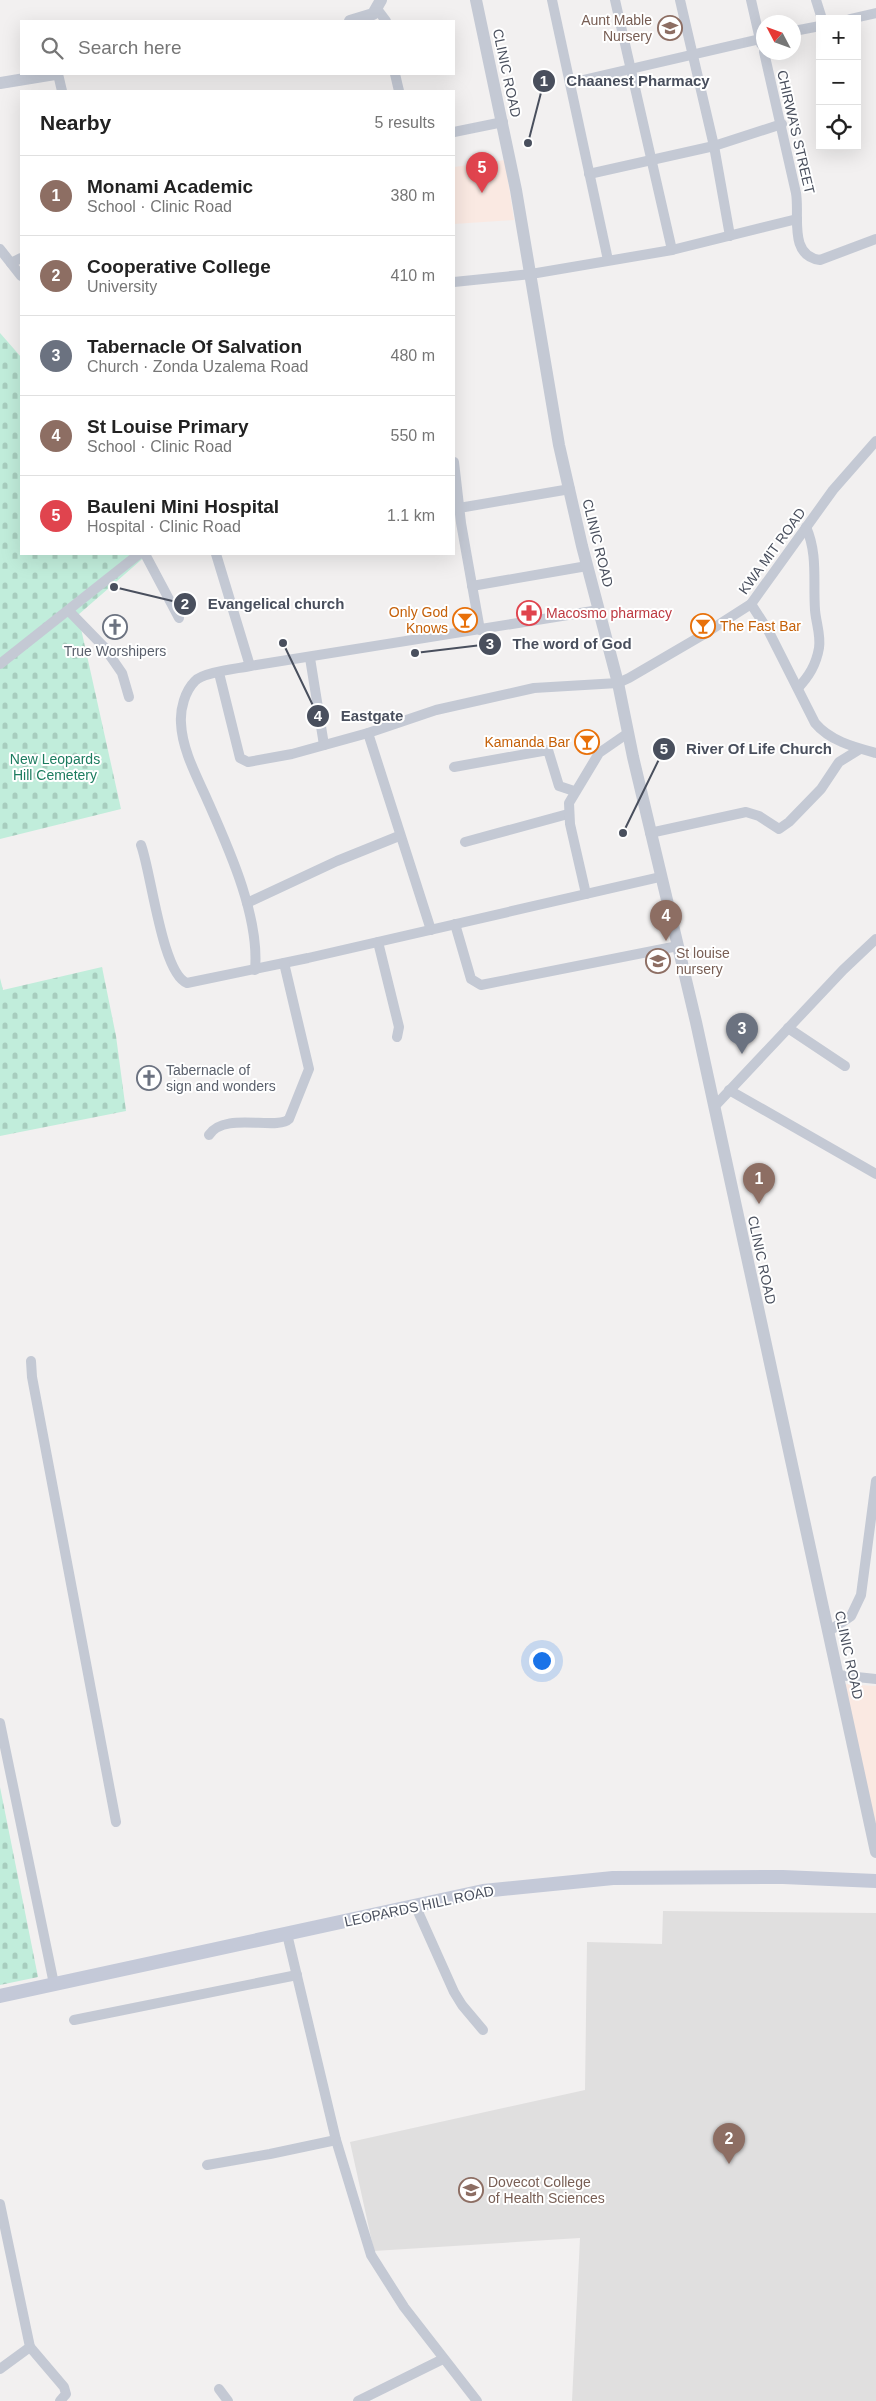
<!DOCTYPE html>
<meta charset="utf-8">
<style>
body{margin:0;font-family:Arial,sans-serif;background:#f2f2f2;color:#222}
.controls{position:absolute;right:15px;top:15px;display:grid;overflow:hidden;border-radius:0px;box-shadow:0 5px 20px #0002}
.controls button{width:45px;height:45px;display:grid;place-items:center;padding:0;border:0;border-bottom:1px solid #e0e0e0;background:#fff;color:#222;font:25px sans-serif}
.compass{position:absolute;left:756px;top:15px;width:45px;height:45px;border-radius:50%;background:#fff;box-shadow:0 5px 20px #0002;rotate:311deg}
.you{position:absolute;left:541px;top:1660px;width:18px;height:18px;margin:-12px;border:4px solid #fff;border-radius:50%;background:#1a73e8;box-shadow:0 0 0 8px #1a73e833}
.badge{display:grid;place-items:center;width:32px;height:32px;border-radius:50%;background:#111827;color:#fff;font-size:16px;font-weight:700}
.pin{position:absolute;translate:-50% -41px;filter:drop-shadow(0 1px 2px #0008)}
.pin::after{content:'';position:absolute;top:26px;width:18px;height:15px;background:inherit;clip-path:polygon(0 0,100% 0,50% 100%)}
.list{margin:0;padding:0;list-style:none}
h2{display:flex;justify-content:space-between;align-items:center;height:65px;margin:0;padding:0 20px;font-size:21px}
h2 small{font-size:16px;font-weight:400;color:#767676}
.list li{display:grid;grid-template-columns:32px 1fr auto;gap:15px;align-items:center;box-sizing:border-box;height:80px;padding:0 20px;border-top:1px solid #e0e0e0}
.list b{display:block;font-size:19px;white-space:nowrap}
.list p{margin:0;font-size:16px;white-space:nowrap;color:#767676}
.list em{font-size:16px;font-style:normal;color:#767676}
.icon{flex:none;width:28px;height:28px;fill:none;stroke:currentColor;stroke-width:2;stroke-linecap:round;stroke-linejoin:round}
.map{position:relative;flex:none;width:876px;height:2401px;overflow:hidden}
.search{position:absolute;background:#fff;box-shadow:0 5px 20px #0002;left:20px;top:20px;width:435px;height:55px;display:flex;align-items:center;gap:12px;box-sizing:border-box;padding:0 18px;border-radius:0px;color:#767676;font-size:19px}
.panel{position:absolute;background:#fff;box-shadow:0 5px 20px #0002;left:20px;top:90px;width:435px;height:465px;border-radius:0px}
.map>svg:first-child{display:block}
.education{fill:#e0dfdf}
.medical{fill:#fae9e2}
.cemetery{fill:url(#cemetery-stones)}
.lines{fill:none;stroke-linecap:round;stroke-linejoin:round}
.minor{stroke:#c4c9d4;stroke-width:10}
.tertiary{stroke:#c4c9d4;stroke-width:12}
.secondary{stroke:#c4c9d8;stroke-width:14}
.labels{text-anchor:middle;dominant-baseline:central;stroke-width:4;stroke-linejoin:round;paint-order:stroke}
.education-label{font-size:14px;fill:#785e54;stroke:#fff;text-anchor:start}
.street-label{font-size:14px;fill:#494f5d;stroke:#fff}
.food-label{font-size:14px;fill:#c56008;stroke:#fff;text-anchor:end}
.health-label{font-size:14px;fill:#be3a42;stroke:#fff;text-anchor:start}
.worship-label{font-size:14px;fill:#5b616d;stroke:#fff}
.park-label{font-size:14px;fill:#1c7c5f;stroke:#fff}
.leader{fill:none;stroke:#494f5d;stroke-width:2}
.callout-dot{fill:#494f5d;stroke:#fff;stroke-width:2}
.mark-label{font-size:15px;text-anchor:middle;font-weight:bold;fill:#fff}
.callout-label{font-size:15px;text-anchor:middle;font-weight:bold;fill:#494f5d;stroke:#fff;stroke-width:4;stroke-linejoin:round;paint-order:stroke}
</style>
<div class="map">
<svg width="876" height="2401" viewBox="0 0 876 2401">
<defs>
<pattern id="cemetery-stones" width="16" height="16" patternUnits="userSpaceOnUse" patternTransform="scale(1.25)"><rect width="16" height="16" fill="#c1eddb"/><path d="M2 7V4a2 2 0 0 1 4 0v3zM10 15v-3a2 2 0 0 1 4 0v3z" fill="#a7cdbe"/></pattern>
</defs>
<rect width="100%" height="100%" fill="#f2f0f0"/>
<polygon class="education" points="663,1911 876,1913 876,2401 572,2401 580,2238 374,2251 350,2142 585,2090 587,1942 662,1944"/>
<g class="medical">
<polygon points="505,160 514,220 454,224 454,167"/>
<polygon points="843,1684 876,1686 876,1826"/>
</g>
<g class="cemetery">
<polygon points="0,333 21,357 21,554 148,554 78,615 121,809 0,839"/>
<polygon points="102,967 116,1036 126,1111 0,1136 0,978 3,990"/>
<polygon points="0,1787 38,1977 0,1985"/>
</g>
<g class="lines">
<g class="minor">
<polyline points="552,0 608,260"/>
<polyline points="615,0 672,250"/>
<polyline points="680,0 714,146 730,236"/>
<polyline points="751,0 761,44"/>
<polyline points="816,0 822,19"/>
<polyline points="377,9 386,21"/>
<polyline points="850,19 876,13"/>
<polyline points="794,31 820,26"/>
<path d="M764,52L796,193C800,215 788,256 820,260L876,239"/>
<polyline points="58,74 62,91"/>
<polyline points="395,74 399,91"/>
<polyline points="570,83 764,38"/>
<polyline points="454,132 503,122"/>
<polyline points="589,174 714,146 782,124"/>
<polyline points="0,249 21,276"/>
<polyline points="11,263 21,258"/>
<polyline points="454,282 531,274 672,250 797,219"/>
<polyline points="454,462 461,523 480,630"/>
<polyline points="459,508 570,489"/>
<polyline points="145,554 179,618"/>
<polyline points="216,554 250,666"/>
<polyline points="472,586 587,566"/>
<path d="M751,604L769,632L815,723C830,741 854,747 876,753"/>
<polyline points="69,611 104,647 122,673 129,697"/>
<polyline points="310,658 324,745"/>
<polyline points="0,664 139,554"/>
<polyline points="219,673 240,758 248,762 292,754 368,733 436,710 534,688 618,683 629,678 701,636 751,604 833,490 876,441"/>
<path d="M798,688C809,676 816,665 819,648C821,635 816,623 815,610C813,581 818,554 806,527"/>
<polyline points="368,733 431,930"/>
<polyline points="454,767 548,750 559,786 574,791"/>
<polyline points="650,833 746,812 759,816 779,829 789,822 821,789 839,762 860,749"/>
<polyline points="465,842 568,814"/>
<path d="M141,845C151,871 162,974 187,983L308,958L660,877"/>
<polyline points="586,894 570,824 569,803 599,753 628,733"/>
<polyline points="247,903 337,861 399,836"/>
<polyline points="455,924 471,979 481,985 678,946"/>
<polyline points="378,942 399,1027 397,1037"/>
<path d="M255,970C260,915 227,845 205,795C195,773 182,748 181,723C180,709 185,691 195,681C204,672 236,669 250,666L599,610"/>
<polyline points="788,1028 845,1066"/>
<polyline points="729,1090 876,1174"/>
<polyline points="714,1107 843,970 876,939"/>
<path d="M209,1135C224,1111 277,1131 289,1119L309,1069L284,963"/>
<polyline points="31,1361 32,1377 116,1822"/>
<polyline points="829,1631 851,1616 861,1595 876,1481"/>
<polyline points="838,1675 876,1679"/>
<polyline points="0,1723 54,1984"/>
<polyline points="415,1905 454,1992 462,2005 483,2030"/>
<polyline points="287,1934 336,2140 371,2255 404,2307 477,2401"/>
<polyline points="74,2020 297,1975"/>
<polyline points="207,2165 270,2154 336,2140"/>
<polyline points="0,2204 30,2347 0,2369"/>
<polyline points="30,2347 64,2387 66,2394 60,2401"/>
<polyline points="219,2389 228,2401"/>
<polyline points="358,2401 443,2359"/>
</g>
<g class="tertiary">
<polyline points="476,0 516,190 559,445 582,546 618,683 633,757 696,1022 876,1852"/>
<polyline points="350,21 373,14 381,0"/>
<polyline points="0,83 55,74"/>
</g>
<polyline class="secondary" points="0,1996 483,1891 613,1878 783,1877 876,1881"/>
</g>
<defs>
<symbol id="school-ring" viewBox="-11 -11 22 22"><circle r="9.5" fill="#fff" stroke="#8d6e63" stroke-width="1.5"/><path d="M0-5L7-2L0 1L-7-2ZM-4 1L0 2.5L4 1V4Q0 6-4 4Z" fill="#8d6e63"/></symbol>
<symbol id="pharmacy-ring" viewBox="-11 -11 22 22"><circle r="9.5" fill="#fff" stroke="#e0444e" stroke-width="1.5"/><path d="M-2-6h4v4h4v4h-4v4h-4v-4h-4v-4h4Z" fill="#e0444e"/></symbol>
<symbol id="bar-ring" viewBox="-11 -11 22 22"><circle r="9.5" fill="#fff" stroke="#e8710a" stroke-width="1.5"/><path d="M-6-5H6L.8 .8V4.5H3.5V6h-7V4.5H-.8V.8Z" fill="#e8710a"/></symbol>
<symbol id="church-ring" viewBox="-11 -11 22 22"><circle r="9.5" fill="#fff" stroke="#6b7280" stroke-width="1.5"/><path d="M-1.2-6h2.4v3.5h3.3v2.4h-3.3V6h-2.4V-.1h-3.3v-2.4h3.3Z" fill="#6b7280"/></symbol>
<symbol id="university-ring" viewBox="-11 -11 22 22"><circle r="9.5" fill="#fff" stroke="#8d6e63" stroke-width="1.5"/><path d="M0-5L7-2L0 1L-7-2ZM-4 1L0 2.5L4 1V4Q0 6-4 4Z" fill="#8d6e63"/></symbol>
</defs>
<g fill-rule="evenodd">
<use href="#school-ring" x="656" y="14" width="28" height="28"/>
<use href="#pharmacy-ring" x="515" y="599" width="28" height="28"/>
<use href="#bar-ring" x="451" y="606" width="28" height="28"/>
<use href="#bar-ring" x="689" y="612" width="28" height="28"/>
<use href="#church-ring" x="101" y="613" width="28" height="28"/>
<use href="#bar-ring" x="573" y="728" width="28" height="28"/>
<use href="#school-ring" x="644" y="947" width="28" height="28"/>
<use href="#church-ring" x="135" y="1064" width="28" height="28"/>
<use href="#university-ring" x="457" y="2176" width="28" height="28"/>
</g>
<g class="labels">
<g class="education-label">
<text x="652" y="20" text-anchor="end">Aunt Mable<tspan x="652" dy="16">Nursery</tspan></text>
<text x="676" y="953">St louise<tspan x="676" dy="16">nursery</tspan></text>
<text x="488" y="2182">Dovecot College<tspan x="488" dy="16">of Health Sciences</tspan></text>
</g>
<g class="street-label">
<text transform="translate(507 73) rotate(78)">CLINIC ROAD</text>
<text transform="translate(796 132) rotate(77)">CHIRWA’S STREET</text>
<text transform="translate(598 543) rotate(76)">CLINIC ROAD</text>
<text transform="translate(772 551) rotate(-54)">KWA MIT ROAD</text>
<text transform="translate(762 1260) rotate(78)">CLINIC ROAD</text>
<text transform="translate(849 1655) rotate(78)">CLINIC ROAD</text>
<text transform="translate(419 1906) rotate(-12)">LEOPARDS HILL ROAD</text>
</g>
<g class="food-label">
<text x="448" y="612">Only God<tspan x="448" dy="16">Knows</tspan></text>
<text x="720" y="626" text-anchor="start">The Fast Bar</text>
<text x="570" y="742">Kamanda Bar</text>
</g>
<g class="health-label">
<text x="546" y="613">Macosmo pharmacy</text>
</g>
<g class="worship-label">
<text x="115" y="651">True Worshipers</text>
<text x="166" y="1070" text-anchor="start">Tabernacle of<tspan x="166" dy="16">sign and wonders</tspan></text>
</g>
<g class="park-label">
<text x="55" y="759">New Leopards<tspan x="55" dy="16">Hill Cemetery</tspan></text>
</g>
</g>
<path class="leader" d="M528 143L544 81M114 587L185 604M415 653L490 644M283 643L318 716M623 833L664 749"/>
<g class="callout-dot">
<circle cx="528" cy="143" r="5"/>
<circle cx="114" cy="587" r="5"/>
<circle cx="415" cy="653" r="5"/>
<circle cx="283" cy="643" r="5"/>
<circle cx="623" cy="833" r="5"/>
<circle cx="544" cy="81" r="12"/>
<circle cx="185" cy="604" r="12"/>
<circle cx="490" cy="644" r="12"/>
<circle cx="318" cy="716" r="12"/>
<circle cx="664" cy="749" r="12"/>
</g>
<g class="mark-label">
<text x="544" y="86">1</text>
<text x="185" y="609">2</text>
<text x="490" y="649">3</text>
<text x="318" y="721">4</text>
<text x="664" y="754">5</text>
</g>
<g class="callout-label">
<text x="638" y="86">Chaanest Pharmacy</text>
<text x="276" y="609">Evangelical church</text>
<text x="572" y="649">The word of God</text>
<text x="372" y="721">Eastgate</text>
<text x="759" y="754">River Of Life Church</text>
</g>
</svg>
<div class="controls">
<button>+</button>
<button>−</button>
<button><svg class="icon" aria-label="locate" viewBox="0 0 24 24"><circle cx="12" cy="12" r="6"/><path d="M12 2v4M12 18v4M2 12h4M18 12h4"/></svg></button>
</div>
<svg class="compass" viewBox="-18 -18 36 36"><path d="M0-13l5 13h-10z" fill="#e53935"/><path d="M0 13l5-13h-10z" fill="#767676"/></svg>
<div class="you"></div>
<div class="pin badge" style="left:759px;top:1204px;background:#8d6e63">1</div>
<div class="pin badge" style="left:729px;top:2164px;background:#8d6e63">2</div>
<div class="pin badge" style="left:742px;top:1054px;background:#6b7280">3</div>
<div class="pin badge" style="left:666px;top:941px;background:#8d6e63">4</div>
<div class="pin badge" style="left:482px;top:193px;background:#e0444e">5</div>
<div class="search"><svg class="icon" aria-label="search" viewBox="0 0 24 24"><circle cx="10" cy="10" r="6"/><path d="M15 15l6 6"/></svg>Search here</div>
<section class="panel">
<h2>Nearby<small>5 results</small></h2>
<ul class="list">
<li><span class="badge" style="background:#8d6e63">1</span><div><b>Monami Academic</b><p>School · Clinic Road</p></div><em>380 m</em></li>
<li><span class="badge" style="background:#8d6e63">2</span><div><b>Cooperative College</b><p>University</p></div><em>410 m</em></li>
<li><span class="badge" style="background:#6b7280">3</span><div><b>Tabernacle Of Salvation</b><p>Church · Zonda Uzalema Road</p></div><em>480 m</em></li>
<li><span class="badge" style="background:#8d6e63">4</span><div><b>St Louise Primary</b><p>School · Clinic Road</p></div><em>550 m</em></li>
<li><span class="badge" style="background:#e0444e">5</span><div><b>Bauleni Mini Hospital</b><p>Hospital · Clinic Road</p></div><em>1.1 km</em></li>
</ul>
</section>
</div>
